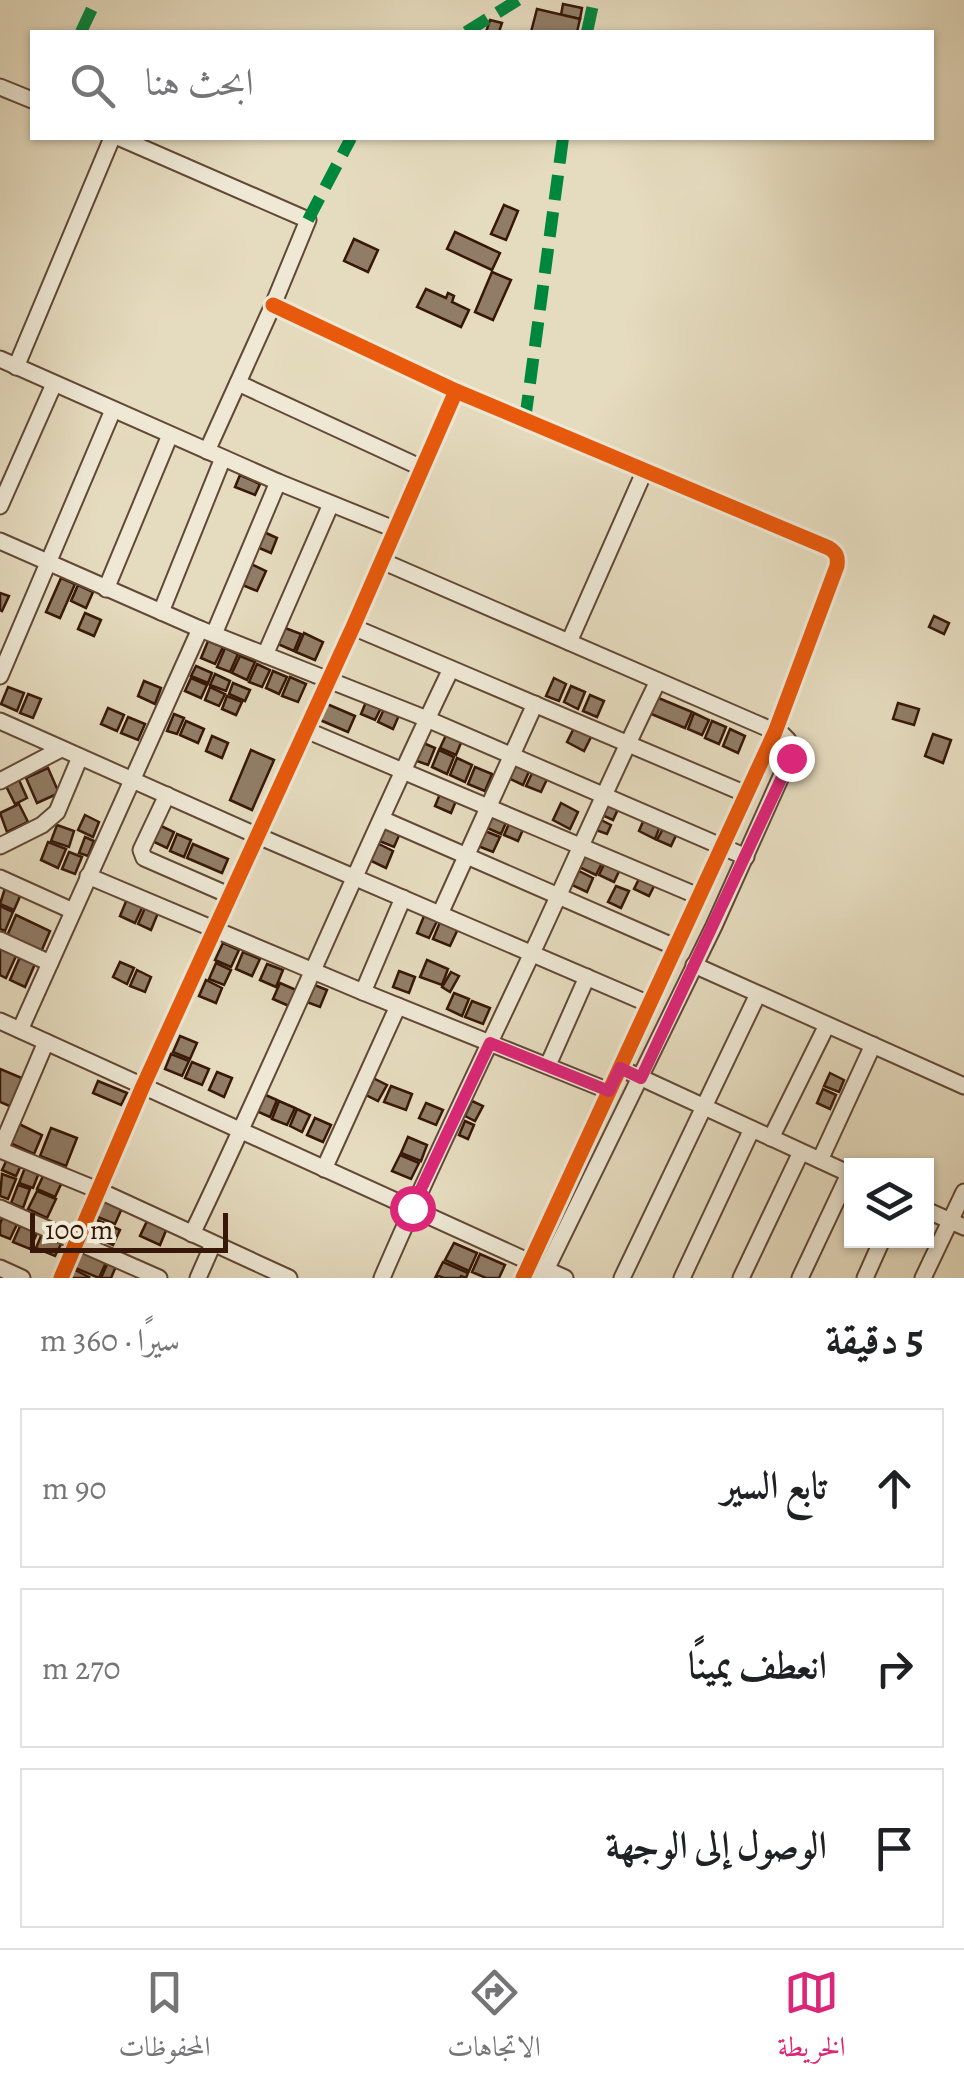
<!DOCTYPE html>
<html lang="ar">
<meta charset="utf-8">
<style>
body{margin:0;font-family:Alegreya,Amiri,serif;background:#f2f2f2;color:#202124;direction:rtl}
.controls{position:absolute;right:30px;bottom:30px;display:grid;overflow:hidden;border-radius:0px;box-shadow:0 2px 8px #0004}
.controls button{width:90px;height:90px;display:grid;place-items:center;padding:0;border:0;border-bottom:2px solid #e0e0e0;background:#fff;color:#202124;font:50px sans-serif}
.scale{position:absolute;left:30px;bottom:25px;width:198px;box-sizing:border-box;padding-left:10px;border:5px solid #371708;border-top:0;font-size:28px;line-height:35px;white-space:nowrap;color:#371708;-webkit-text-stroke:8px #eee8d5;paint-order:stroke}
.stop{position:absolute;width:30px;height:30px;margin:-22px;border:8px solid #db2777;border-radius:50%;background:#fff}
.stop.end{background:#db2777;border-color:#fff;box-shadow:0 2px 10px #0008}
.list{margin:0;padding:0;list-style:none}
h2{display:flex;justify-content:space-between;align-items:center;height:130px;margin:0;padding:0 40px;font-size:42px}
h2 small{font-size:32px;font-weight:400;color:#757577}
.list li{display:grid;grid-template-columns:65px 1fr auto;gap:30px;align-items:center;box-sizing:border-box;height:160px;margin:0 20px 20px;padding:0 20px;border:2px solid #e0e0e0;border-radius:0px}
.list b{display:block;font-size:38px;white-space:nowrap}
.list em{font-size:32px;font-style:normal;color:#757577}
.icon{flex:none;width:55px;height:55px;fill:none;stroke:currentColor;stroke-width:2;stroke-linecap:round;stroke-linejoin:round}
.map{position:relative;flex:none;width:964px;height:1278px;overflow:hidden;direction:ltr}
.search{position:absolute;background:#fff;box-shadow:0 2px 8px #0004;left:30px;right:30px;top:30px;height:110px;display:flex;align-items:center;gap:25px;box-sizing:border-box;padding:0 35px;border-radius:0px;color:#757577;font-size:38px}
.sheet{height:670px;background:#fff}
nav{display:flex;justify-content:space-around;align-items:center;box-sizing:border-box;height:140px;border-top:2px solid #e0e0e0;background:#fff;font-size:28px;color:#757577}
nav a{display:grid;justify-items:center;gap:5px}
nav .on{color:#db2777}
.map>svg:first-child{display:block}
.building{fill:#917d67;stroke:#371708;stroke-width:2.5}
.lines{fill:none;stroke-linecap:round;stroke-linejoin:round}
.minor-casing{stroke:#624836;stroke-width:19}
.minor{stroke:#eee8d5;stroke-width:15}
.quiet{stroke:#00873e;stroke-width:12;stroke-dasharray:25 12;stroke-linecap:butt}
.cycleway-casing{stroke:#eee8d5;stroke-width:21}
.cycleway{stroke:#e8590c;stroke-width:15}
.route{stroke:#db2777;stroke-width:12}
</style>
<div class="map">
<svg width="964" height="1278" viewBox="0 0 964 1278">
<rect width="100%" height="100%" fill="#e5dbbe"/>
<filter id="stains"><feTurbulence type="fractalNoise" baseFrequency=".002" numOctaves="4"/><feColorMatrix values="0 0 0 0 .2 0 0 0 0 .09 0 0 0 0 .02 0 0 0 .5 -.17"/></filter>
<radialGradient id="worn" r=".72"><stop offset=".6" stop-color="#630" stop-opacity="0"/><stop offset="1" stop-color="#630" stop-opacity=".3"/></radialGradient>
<g class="building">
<polygon points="563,4 582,8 580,19 561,15"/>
<polygon points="537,9 580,19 577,32 531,32"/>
<polygon points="490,20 502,23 499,32 486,32"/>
<polygon points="504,205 518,211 506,240 491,234"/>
<polygon points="455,232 500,253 492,270 447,249"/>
<polygon points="354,239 378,250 368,272 344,261"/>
<polygon points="492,272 511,280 493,320 475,312"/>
<polygon points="426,289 446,298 448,293 454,296 452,302 469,310 461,327 417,307"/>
<polygon points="240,475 260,484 255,495 235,487"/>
<polygon points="264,532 277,538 271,553 257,547"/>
<polygon points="249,563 266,571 257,591 240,584"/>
<polygon points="61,578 75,584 60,618 46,612"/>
<polygon points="78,585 93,592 86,608 71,601"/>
<polygon points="0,593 9,596 2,611 0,610"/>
<polygon points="85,613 101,620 94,636 78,629"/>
<polygon points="934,616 949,623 944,634 929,627"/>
<polygon points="285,628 301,634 294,651 278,644"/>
<polygon points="304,633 323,642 315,660 296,652"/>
<polygon points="208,641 223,647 215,664 201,658"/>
<polygon points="225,648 238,654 230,672 217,667"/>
<polygon points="240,656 255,662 247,680 232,673"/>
<polygon points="257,664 270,670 262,687 249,682"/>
<polygon points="196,666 212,673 208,683 191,676"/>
<polygon points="273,671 287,677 279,694 266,688"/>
<polygon points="215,674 230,681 226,691 210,685"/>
<polygon points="290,677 306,684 298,702 282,696"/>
<polygon points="191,678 207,685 201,698 185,691"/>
<polygon points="554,678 566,684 559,701 546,696"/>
<polygon points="144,681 161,688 155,704 138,696"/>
<polygon points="233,683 250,690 245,701 229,694"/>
<polygon points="571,686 585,692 578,709 564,702"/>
<polygon points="8,687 24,693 17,711 1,704"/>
<polygon points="210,687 225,694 219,706 205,700"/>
<polygon points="28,694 41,699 33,718 20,713"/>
<polygon points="590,695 604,701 597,717 583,711"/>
<polygon points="227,696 242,702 236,715 222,709"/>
<polygon points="368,697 383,704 375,720 361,714"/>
<polygon points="656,697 692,712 685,728 649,713"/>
<polygon points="898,703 919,709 914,725 893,719"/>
<polygon points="327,704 355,716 348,732 320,720"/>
<polygon points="385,707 400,713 393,729 378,722"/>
<polygon points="108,708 124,715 117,731 101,724"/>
<polygon points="694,713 709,720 702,735 688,729"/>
<polygon points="174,714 184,718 177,734 167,731"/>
<polygon points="128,717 145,724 138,740 121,733"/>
<polygon points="186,721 204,729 198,743 180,735"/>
<polygon points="712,721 726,727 719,744 705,738"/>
<polygon points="575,726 592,735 584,751 567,742"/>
<polygon points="730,729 745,736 738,753 723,746"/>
<polygon points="448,731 463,738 456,755 440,748"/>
<polygon points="933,734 951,740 943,763 925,756"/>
<polygon points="212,736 228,743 222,758 206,751"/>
<polygon points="421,742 435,748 428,765 414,760"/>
<polygon points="251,750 274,760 252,810 230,800"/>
<polygon points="439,750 454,757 447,774 432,767"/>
<polygon points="457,758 472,765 465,782 450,775"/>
<polygon points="515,759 531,767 523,785 506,777"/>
<polygon points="475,767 492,774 485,791 468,784"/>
<polygon points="48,768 59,793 37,803 26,778"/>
<polygon points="534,769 549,775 541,792 526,786"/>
<polygon points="19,780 27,798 15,804 6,786"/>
<polygon points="442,789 458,796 451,813 435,806"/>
<polygon points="608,802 619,807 613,820 602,815"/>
<polygon points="561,803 578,812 570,829 553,820"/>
<polygon points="19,804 28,822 7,832 0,813"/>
<polygon points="492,811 508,818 501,834 485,827"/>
<polygon points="85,815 99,822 93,837 78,830"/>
<polygon points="645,817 661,824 655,839 639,831"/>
<polygon points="511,819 525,825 518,841 504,835"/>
<polygon points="601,820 611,825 607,834 596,830"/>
<polygon points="383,824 401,831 394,847 377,840"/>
<polygon points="57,825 74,831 69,847 51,841"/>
<polygon points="159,825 174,832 167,848 152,841"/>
<polygon points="665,825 678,831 671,846 657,840"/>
<polygon points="485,831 500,837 493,852 478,846"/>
<polygon points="177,834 191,840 184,857 170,851"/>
<polygon points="85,837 94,841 88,856 79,853"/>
<polygon points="48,842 66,849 58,868 41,860"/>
<polygon points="375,842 393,851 386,868 367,859"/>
<polygon points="193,844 228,859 222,873 187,858"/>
<polygon points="586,851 604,859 596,875 579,867"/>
<polygon points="69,852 82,857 75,874 62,869"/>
<polygon points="606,860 621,867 614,882 599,875"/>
<polygon points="579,871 593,878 587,892 572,885"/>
<polygon points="642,873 657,880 649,896 634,889"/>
<polygon points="6,885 22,892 14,910 0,904"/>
<polygon points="616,886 629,891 621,908 608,902"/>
<polygon points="127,899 143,906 135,923 120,916"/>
<polygon points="0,906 13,912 5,931 0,929"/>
<polygon points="145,908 158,913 151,930 138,924"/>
<polygon points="16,915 50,931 41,952 7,936"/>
<polygon points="424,916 437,921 429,938 417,933"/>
<polygon points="440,922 458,929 450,946 433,939"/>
<polygon points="223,943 239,950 231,967 215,960"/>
<polygon points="0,948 16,956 6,978 0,975"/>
<polygon points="243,952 260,959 252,976 236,969"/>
<polygon points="20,957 35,964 25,987 10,980"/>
<polygon points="427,960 448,969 442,985 420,977"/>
<polygon points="120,962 134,968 127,984 113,977"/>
<polygon points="216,963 231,970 224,985 209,979"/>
<polygon points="267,964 283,970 276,987 260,980"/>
<polygon points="137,970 151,977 145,992 130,986"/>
<polygon points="399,971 415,977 409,993 393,987"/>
<polygon points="451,972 459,976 450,992 442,987"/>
<polygon points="206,980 222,988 216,1003 199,996"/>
<polygon points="280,983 296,990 289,1006 273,999"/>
<polygon points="312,984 327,990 320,1007 304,1001"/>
<polygon points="454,993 469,999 462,1016 447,1009"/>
<polygon points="472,1001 490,1008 483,1024 465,1017"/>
<polygon points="180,1036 197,1043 190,1059 173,1052"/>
<polygon points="171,1054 189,1061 182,1076 165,1069"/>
<polygon points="192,1062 209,1069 202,1085 185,1078"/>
<polygon points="0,1069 24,1079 12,1107 0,1102"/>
<polygon points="217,1072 232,1078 224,1097 209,1090"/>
<polygon points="830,1073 844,1080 839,1092 824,1086"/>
<polygon points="373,1078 387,1085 378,1101 364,1094"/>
<polygon points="98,1081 127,1093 121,1105 93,1093"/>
<polygon points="391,1086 412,1094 406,1110 384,1102"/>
<polygon points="823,1089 836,1095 830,1109 817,1103"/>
<polygon points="261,1093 277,1100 270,1117 254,1110"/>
<polygon points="279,1101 295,1108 287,1125 272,1119"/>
<polygon points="472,1101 483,1106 475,1121 465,1116"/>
<polygon points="426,1103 443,1110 436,1125 419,1118"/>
<polygon points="297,1109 310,1115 302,1132 290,1126"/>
<polygon points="315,1118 331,1125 323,1142 307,1135"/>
<polygon points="465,1121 474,1125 468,1139 459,1135"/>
<polygon points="19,1124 42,1135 34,1154 10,1143"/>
<polygon points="51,1128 77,1138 66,1166 40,1156"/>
<polygon points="408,1137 427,1145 421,1161 401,1153"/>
<polygon points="9,1155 23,1161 16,1176 2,1170"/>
<polygon points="400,1155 419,1163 411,1179 392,1171"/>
<polygon points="26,1165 40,1170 33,1188 19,1183"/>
<polygon points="45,1172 63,1180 55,1197 37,1189"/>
<polygon points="2,1174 16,1179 8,1199 0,1196"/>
<polygon points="18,1185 30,1189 23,1208 11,1203"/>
<polygon points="37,1191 56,1199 47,1218 28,1209"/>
<polygon points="103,1199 122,1208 115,1224 95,1216"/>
<polygon points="4,1213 19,1220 10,1239 0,1235 0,1224"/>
<polygon points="95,1219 120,1230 113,1245 89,1234"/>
<polygon points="148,1219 167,1228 160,1245 140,1236"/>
<polygon points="21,1224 38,1231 30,1249 13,1242"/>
<polygon points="43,1231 63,1240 55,1256 36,1248"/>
<polygon points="454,1243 477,1253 469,1271 445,1260"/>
<polygon points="81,1249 107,1260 99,1278 73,1267"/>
<polygon points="480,1254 505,1265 499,1278 486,1278 472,1272"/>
<polygon points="109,1260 117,1264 111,1278 101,1278"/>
<polygon points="443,1262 468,1273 466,1278 461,1276 460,1278 444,1278 439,1276 435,1278"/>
<polygon points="73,1269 89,1277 88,1278 68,1278"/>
</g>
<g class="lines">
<defs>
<g id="minor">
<polyline points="0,87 32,100"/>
<polyline points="120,138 308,220 273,305 207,451"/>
<path d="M273,305L456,391L829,548C837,553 838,557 837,566L775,732L523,1278"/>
<polyline points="0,359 278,482 394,529"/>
<polyline points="16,367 112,138"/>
<polyline points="238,383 422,468"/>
<polyline points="0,506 54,384"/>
<polyline points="0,541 200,629 427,719 746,857"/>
<polyline points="382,561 783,735 788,740 793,750 714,926 542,1278"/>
<polyline points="106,589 170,435"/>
<polyline points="161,612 223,458"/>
<polyline points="353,627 746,794"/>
<polyline points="214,634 278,482"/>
<polyline points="569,642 645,470"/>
<polyline points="265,655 331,504"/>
<polyline points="0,676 113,410"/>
<polyline points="0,721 258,836 649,1004"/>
<polyline points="306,730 698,896"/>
<polyline points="0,781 61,749"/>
<polyline points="167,795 141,850 144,858 231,896"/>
<polyline points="382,819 675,947"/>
<polyline points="0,846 42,825 57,812 80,757"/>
<polyline points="88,876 363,992 609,1091"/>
<polyline points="0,878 73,911"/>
<polyline points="440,914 535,704"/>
<polyline points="0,940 50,963"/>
<polyline points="694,965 964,1086"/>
<polyline points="363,992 403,898"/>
<polyline points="0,1021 565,1278"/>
<polyline points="20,1030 200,629"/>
<polyline points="46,1042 0,1150 100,1191 289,1278"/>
<polyline points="548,1065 587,977"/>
<polyline points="620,1068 852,1175"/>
<polyline points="771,1138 827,1025"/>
<polyline points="820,1160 873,1045"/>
<polyline points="324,1169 398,1006"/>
<polyline points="0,1208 159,1278"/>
<polyline points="926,1210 964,1227"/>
<path d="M192,1234C282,1047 361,855 451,669"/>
<polyline points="0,1268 22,1278"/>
<polyline points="61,1278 143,1086 353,627 456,391"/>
<polyline points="198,1278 213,1244"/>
<path d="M382,1278C429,1168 482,1060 533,951C575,861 614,770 658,681"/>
<polyline points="622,1278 758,994"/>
<polyline points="682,1278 752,1129"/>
<polyline points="741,1278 801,1152"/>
<polyline points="800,1278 849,1174"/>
<polyline points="865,1278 882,1240"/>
<polyline points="923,1278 964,1192"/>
</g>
</defs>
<use href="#minor" class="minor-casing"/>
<use href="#minor" class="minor"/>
<g class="quiet">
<polyline points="81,32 96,0"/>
<polyline points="466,32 518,0"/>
<polyline points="587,32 594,0"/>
<polyline points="308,220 351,138"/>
<polyline points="525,420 563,138"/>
</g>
<defs>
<g id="cycleway">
<path d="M273,305L456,391L829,548C837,553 838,557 837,566L775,732L523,1278"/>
<polyline points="61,1278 143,1086 353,627 456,391"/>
</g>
</defs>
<use href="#cycleway" class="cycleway-casing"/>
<use href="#cycleway" class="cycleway"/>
</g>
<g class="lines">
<polyline class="route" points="412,1208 490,1043 609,1091 620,1068 641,1078 791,758"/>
</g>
<rect width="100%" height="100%" filter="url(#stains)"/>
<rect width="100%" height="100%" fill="url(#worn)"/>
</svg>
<div class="controls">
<button><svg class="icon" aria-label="layers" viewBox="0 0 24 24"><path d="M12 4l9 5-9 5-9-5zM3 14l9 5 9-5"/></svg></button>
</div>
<div class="scale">100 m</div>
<div class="stop" style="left:412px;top:1208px"></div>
<div class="stop end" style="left:791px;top:758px"></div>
<div class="search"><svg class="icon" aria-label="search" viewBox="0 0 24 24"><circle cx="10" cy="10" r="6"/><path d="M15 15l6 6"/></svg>ابحث هنا</div>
</div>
<section class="sheet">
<h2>5 دقيقة<small>سيرًا · 360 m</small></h2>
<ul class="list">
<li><svg class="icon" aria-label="ahead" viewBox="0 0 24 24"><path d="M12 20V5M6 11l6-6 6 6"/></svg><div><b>تابع السير</b></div><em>90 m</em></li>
<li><svg class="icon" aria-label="right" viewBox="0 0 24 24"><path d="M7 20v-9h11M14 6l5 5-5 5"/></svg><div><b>انعطف يمينًا</b></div><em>270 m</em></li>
<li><svg class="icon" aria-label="arrive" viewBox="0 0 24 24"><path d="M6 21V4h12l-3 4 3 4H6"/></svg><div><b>الوصول إلى الوجهة</b></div></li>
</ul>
</section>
<nav>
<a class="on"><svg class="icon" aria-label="map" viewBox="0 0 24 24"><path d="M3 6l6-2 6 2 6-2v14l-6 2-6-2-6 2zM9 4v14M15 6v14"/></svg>الخريطة</a>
<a><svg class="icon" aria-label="directions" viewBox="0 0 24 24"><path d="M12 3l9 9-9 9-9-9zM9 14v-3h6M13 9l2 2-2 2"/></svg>الاتجاهات</a>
<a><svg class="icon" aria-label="saved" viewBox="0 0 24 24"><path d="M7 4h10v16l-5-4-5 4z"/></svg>المحفوظات</a>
</nav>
